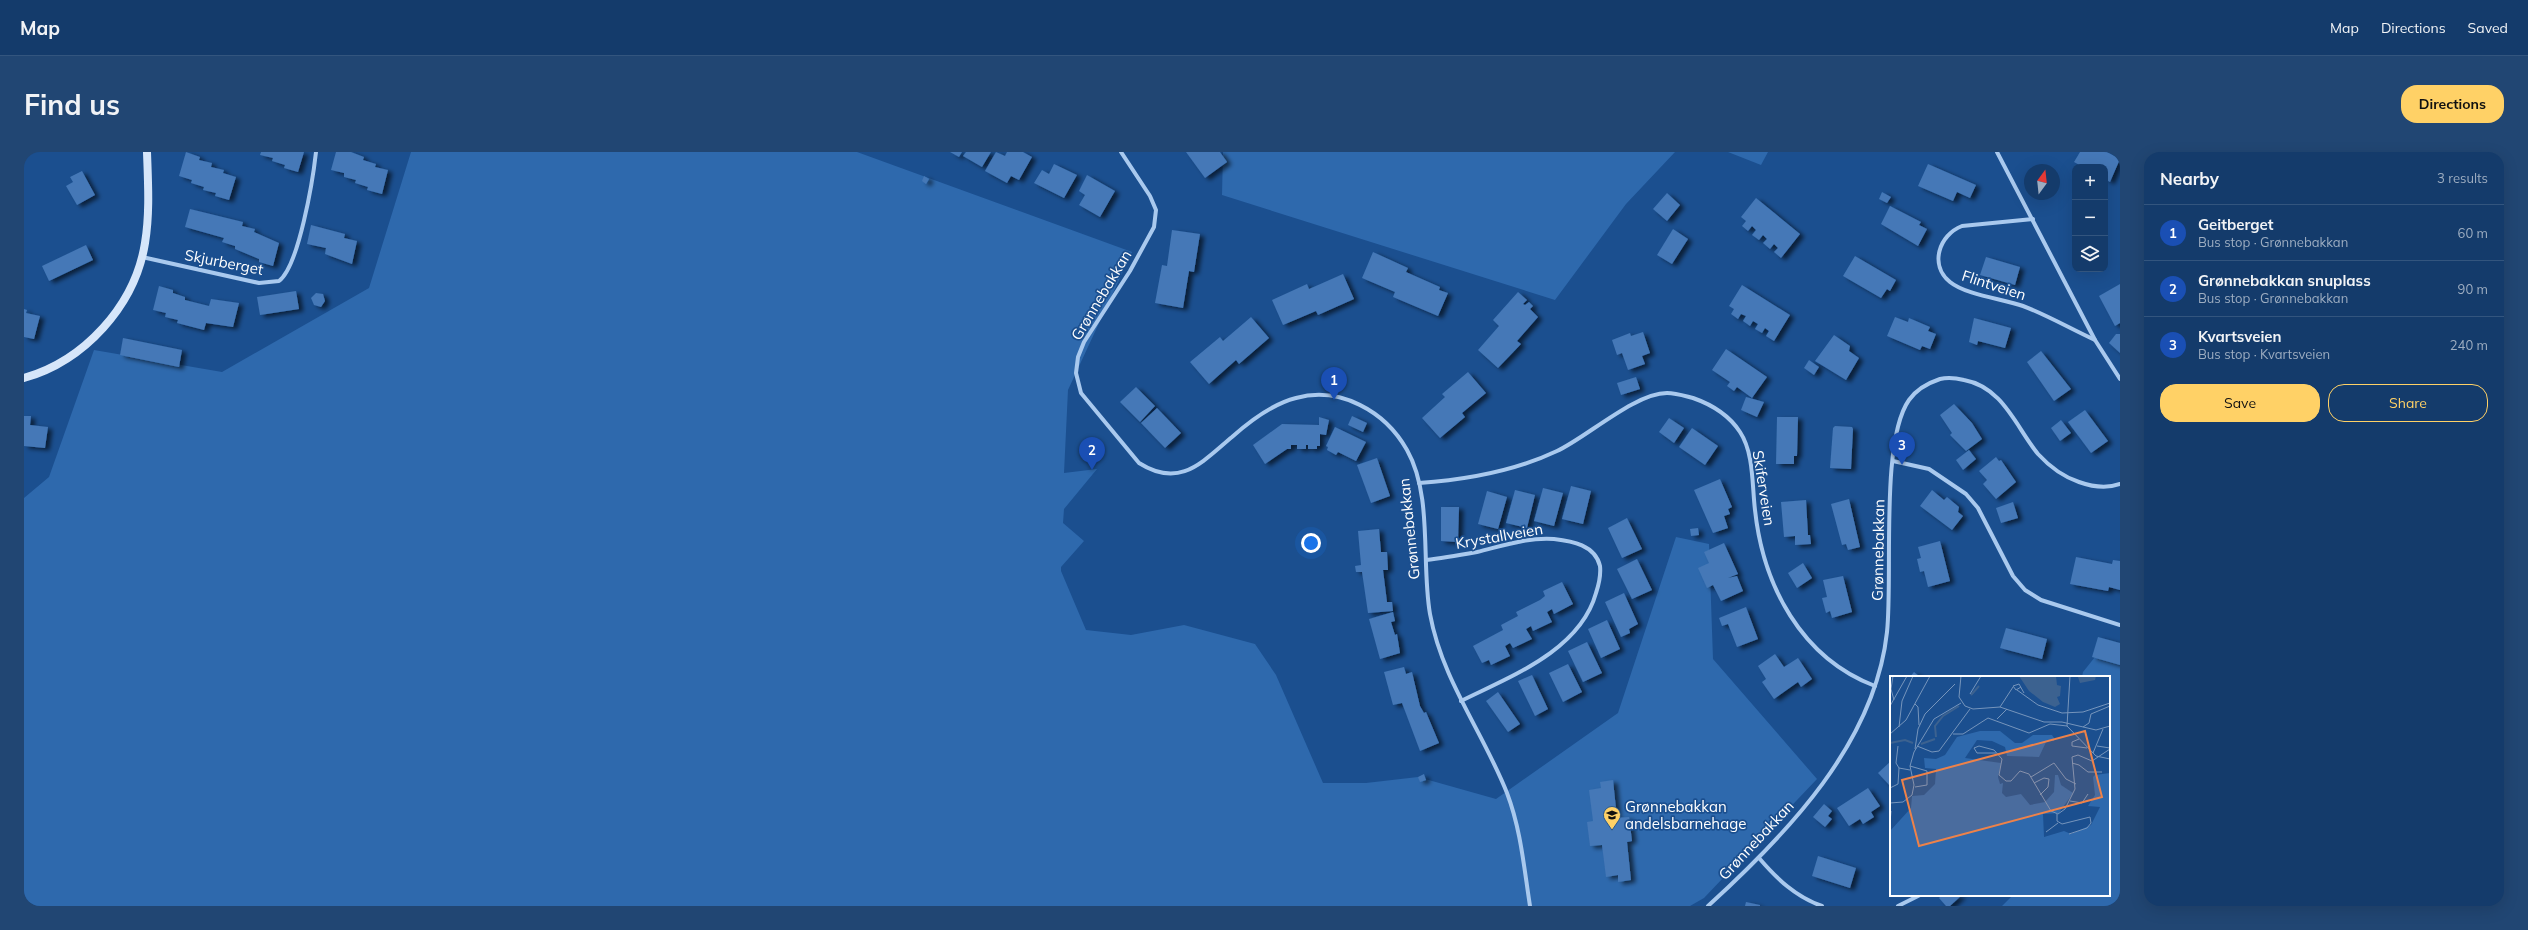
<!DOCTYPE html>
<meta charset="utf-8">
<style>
body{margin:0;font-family:Mulish,sans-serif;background:#214673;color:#f1f3f6}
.controls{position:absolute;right:12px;top:12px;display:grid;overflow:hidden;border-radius:8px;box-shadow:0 4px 16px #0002}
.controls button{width:36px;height:36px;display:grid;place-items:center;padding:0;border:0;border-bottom:1px solid #33557e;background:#143b6b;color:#f1f3f6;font:20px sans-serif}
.compass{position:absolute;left:2000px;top:12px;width:36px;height:36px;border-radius:50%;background:#143b6b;box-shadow:0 4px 16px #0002;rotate:15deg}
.you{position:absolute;left:1287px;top:391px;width:14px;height:14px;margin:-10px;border:3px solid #fff;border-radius:50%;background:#1a73e8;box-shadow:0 0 0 6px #1a73e833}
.badge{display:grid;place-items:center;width:26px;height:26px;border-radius:50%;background:#ffd166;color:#fff;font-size:13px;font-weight:700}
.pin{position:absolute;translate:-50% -33px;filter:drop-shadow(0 1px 2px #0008)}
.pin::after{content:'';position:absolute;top:21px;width:14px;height:12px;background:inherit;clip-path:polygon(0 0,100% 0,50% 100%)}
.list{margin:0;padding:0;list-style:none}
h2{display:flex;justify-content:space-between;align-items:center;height:52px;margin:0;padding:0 16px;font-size:17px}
h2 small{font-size:13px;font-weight:400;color:#9dadc1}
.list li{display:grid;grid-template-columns:26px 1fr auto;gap:12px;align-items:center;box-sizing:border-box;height:56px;padding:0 16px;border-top:1px solid #33557e}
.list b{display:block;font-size:15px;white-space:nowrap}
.list p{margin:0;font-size:13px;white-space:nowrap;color:#9dadc1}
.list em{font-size:13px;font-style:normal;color:#9dadc1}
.actions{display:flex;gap:8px;padding:12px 16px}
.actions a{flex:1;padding:9px 0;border:1px solid #ffd166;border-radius:16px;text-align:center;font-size:14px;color:#ffd166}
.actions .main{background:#ffd166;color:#111}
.icon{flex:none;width:22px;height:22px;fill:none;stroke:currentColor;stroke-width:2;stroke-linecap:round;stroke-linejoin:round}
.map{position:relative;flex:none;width:2096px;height:754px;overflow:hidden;border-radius:16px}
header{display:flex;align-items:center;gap:24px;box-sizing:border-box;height:56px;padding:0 20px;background:#143b6b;border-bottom:1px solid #33557e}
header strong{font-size:19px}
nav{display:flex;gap:22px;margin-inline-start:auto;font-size:14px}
.intro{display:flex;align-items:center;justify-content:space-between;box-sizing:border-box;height:96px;padding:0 24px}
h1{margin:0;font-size:28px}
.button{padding:10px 18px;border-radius:16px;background:#ffd166;color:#111;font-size:14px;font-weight:700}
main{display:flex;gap:24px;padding:0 24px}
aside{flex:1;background:#143b6b;border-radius:16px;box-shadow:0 4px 16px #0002}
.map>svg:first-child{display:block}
.green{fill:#2e69ad}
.building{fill:#4478b7;filter:url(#shadow)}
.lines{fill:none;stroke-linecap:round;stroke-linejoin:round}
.street{stroke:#a9c9ee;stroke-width:4}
.secondary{stroke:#d6e6fa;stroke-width:8}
.labels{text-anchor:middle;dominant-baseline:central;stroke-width:3.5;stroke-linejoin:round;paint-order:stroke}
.street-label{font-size:15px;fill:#fff;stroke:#1b4f8f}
.poi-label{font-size:15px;fill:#fff;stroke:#1b4f8f;text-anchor:start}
.inset-river{fill:none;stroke:#3c6290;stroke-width:2}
.inset-road{fill:none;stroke:#7695bc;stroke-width:1}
.view{fill:#ee8249;fill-opacity:0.15;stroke:#ee8249;stroke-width:2}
.inset-edge{fill:none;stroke:#fff;stroke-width:2}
</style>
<header>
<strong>Map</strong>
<nav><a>Map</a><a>Directions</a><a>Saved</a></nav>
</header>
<div class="intro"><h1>Find us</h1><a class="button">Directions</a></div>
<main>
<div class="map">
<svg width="2096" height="754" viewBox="0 0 2096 754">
<defs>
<filter id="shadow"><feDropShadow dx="4.5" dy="2.5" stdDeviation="2" flood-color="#0009"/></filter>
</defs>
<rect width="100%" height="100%" fill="#1b4f8f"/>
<g class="green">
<polygon points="387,0 833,0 1108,100 1044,238 1040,321 1073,317 1040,357 1039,371 1060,389 1037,415 1037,419 1062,478 1107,483 1160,473 1231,492 1252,523 1299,631 1342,631 1394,625 1472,647 1594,561 1652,385 1685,392 1689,507 1793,627 1680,746 1666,754 0,754 0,346 25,325 70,198 198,220 345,136"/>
<polygon points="1199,0 1651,0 1602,52 1531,148 1198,43"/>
<polygon points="1704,0 1744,0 1737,13"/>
<polygon points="2079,495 2096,498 2096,754 1978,754 1989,743 2085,743 2085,525 2058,525 2059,520"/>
</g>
<g class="building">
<polygon points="162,0 176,5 175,8 188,11 187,15 200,18 199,21 212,25 205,48 191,44 192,41 179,38 180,35 167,31 168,28 155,24"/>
<polygon points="237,0 280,0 274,20 260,16 261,13 248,9 249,6 236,3"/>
<polygon points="312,0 327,0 340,5 339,8 352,12 351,15 364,18 358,42 343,38 344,35 331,31 332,28 320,25 320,21 307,18"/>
<polygon points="926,0 938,0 935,5"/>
<polygon points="942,0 967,0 958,15 939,4"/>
<polygon points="972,0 981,4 983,0 999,0 1008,5 995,28 987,24 983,31 961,19"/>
<polygon points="1162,0 1196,0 1203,10 1181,26"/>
<polygon points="2056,0 2083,0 2096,7 2086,30 2081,27 2081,15 2059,15 2050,10"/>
<polygon points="1030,12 1053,23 1040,46 1010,31 1018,18 1025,22"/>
<polygon points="1904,12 1952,33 1946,46 1933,40 1929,49 1894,34"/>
<polygon points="58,19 71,43 53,53 42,34 49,30 46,25"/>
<polygon points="1063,23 1091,39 1076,65 1055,53 1061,43 1055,39"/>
<polygon points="900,24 905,27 902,32 898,29"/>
<polygon points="1858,40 1867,45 1863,51 1855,47"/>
<polygon points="1643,41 1656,53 1643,69 1629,57"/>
<polygon points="1732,46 1776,82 1757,106 1750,100 1754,96 1750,92 1746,97 1739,91 1743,87 1739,83 1735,88 1728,83 1732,78 1728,74 1724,79 1718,74 1722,69 1717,65"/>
<polygon points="1866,54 1897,70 1895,73 1903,77 1894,94 1857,72"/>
<polygon points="166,57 219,70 218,74 231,77 230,80 255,91 249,114 235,110 235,107 211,97 211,94 198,90 200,86 161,75"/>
<polygon points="287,73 321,82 320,86 333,89 328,112 301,102 302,96 283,92"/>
<polygon points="1649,77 1664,87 1648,112 1633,103"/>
<polygon points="1148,78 1176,82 1170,120 1165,119 1159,156 1131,151 1138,113 1143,114"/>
<polygon points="62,93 69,108 25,129 18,114"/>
<polygon points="1349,100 1384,116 1382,120 1416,135 1415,138 1424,141 1414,164 1369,145 1371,140 1338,126"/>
<polygon points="1831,104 1872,128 1866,139 1863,137 1857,146 1819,124"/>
<polygon points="1962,105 1996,115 1991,133 1956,123"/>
<polygon points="1319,122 1330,147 1294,163 1292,159 1259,173 1248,148 1283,132 1285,137"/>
<polygon points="2096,132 2096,171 2091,174 2075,144"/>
<polygon points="1718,133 1766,163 1750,189 1742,184 1745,179 1741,176 1738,181 1731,177 1734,172 1729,169 1726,174 1719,169 1722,164 1717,162 1714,167 1707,162 1710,157 1705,154"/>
<polygon points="135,134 149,138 149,141 161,145 161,148 185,154 187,147 215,151 209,175 182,171 180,178 153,171 154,168 141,165 142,161 129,158"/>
<polygon points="272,139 275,157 236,163 233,145"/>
<polygon points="1494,140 1503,148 1499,152 1501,153 1505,150 1509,154 1506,157 1514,165 1493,189 1497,192 1474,216 1454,198 1475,174 1469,168"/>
<polygon points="292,141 299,142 301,149 297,155 290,153 287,146"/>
<polygon points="0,157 3,158 2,161 16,164 10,187 0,185"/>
<polygon points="1227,165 1245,186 1215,212 1212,208 1185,232 1166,210 1196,185 1199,189"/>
<polygon points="1871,165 1884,170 1885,166 1906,175 1904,179 1912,182 1906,197 1898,194 1896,198 1863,184"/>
<polygon points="1950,166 1987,176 1981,196 1954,189 1953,193 1945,190"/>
<polygon points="1619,180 1626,201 1618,204 1621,212 1604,218 1598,201 1593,203 1588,188 1606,181 1607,184"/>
<polygon points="2092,182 2096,182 2096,201 2085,191"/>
<polygon points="1810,183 1826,194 1825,199 1835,206 1822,228 1791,209"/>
<polygon points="99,186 158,198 155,215 96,203"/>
<polygon points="1702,197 1743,225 1728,246 1713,235 1710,239 1703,234 1706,230 1688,218"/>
<polygon points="2017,199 2047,237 2030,249 2003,210"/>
<polygon points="1785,208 1795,215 1790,223 1780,216"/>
<polygon points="1444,220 1462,241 1438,261 1441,265 1416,286 1398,266 1421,245 1418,242"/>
<polygon points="1612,225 1616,237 1597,243 1593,231"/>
<polygon points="1112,235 1131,254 1116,270 1096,250"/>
<polygon points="1722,245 1740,250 1733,265 1717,258"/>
<polygon points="1930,252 1948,271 1958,287 1942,299 1926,283 1928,281 1916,263"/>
<polygon points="1133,256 1157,281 1141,296 1117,271"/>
<polygon points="2061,258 2084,289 2067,301 2044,270"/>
<polygon points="0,264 7,264 6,273 24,275 21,296 0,294"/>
<polygon points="1328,264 1343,271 1339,280 1324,273"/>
<polygon points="1295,265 1305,268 1302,283 1296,282 1296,294 1293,294 1293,297 1284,297 1284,293 1282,293 1282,297 1273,297 1273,293 1267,293 1267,297 1263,297 1241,312 1229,293 1258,272 1295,273"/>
<polygon points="1753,265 1774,265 1773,304 1770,304 1770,312 1752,312"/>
<polygon points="1645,266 1660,276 1650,291 1635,280"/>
<polygon points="2037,268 2047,281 2036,289 2027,276"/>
<polygon points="1811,274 1828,275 1829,277 1827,317 1806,316 1809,276"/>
<polygon points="1311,275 1342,290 1332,309 1314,300 1312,303 1303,298 1304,295 1302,294"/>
<polygon points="1668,276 1694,294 1681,313 1655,295"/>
<polygon points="1945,298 1952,307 1939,318 1932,308"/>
<polygon points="1972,305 1975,309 1977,308 1992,330 1972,347 1959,332 1963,328 1955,319"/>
<polygon points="1353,306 1366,344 1347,351 1333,313"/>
<polygon points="1696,327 1708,355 1704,357 1706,362 1700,364 1704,376 1689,381 1670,338"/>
<polygon points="1547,334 1567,339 1559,372 1538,367"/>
<polygon points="1519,336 1539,341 1530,374 1510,369"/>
<polygon points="1491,338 1511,343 1503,376 1482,371"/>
<polygon points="1908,338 1920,348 1923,345 1935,355 1934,360 1939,364 1928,378 1896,354"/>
<polygon points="1463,339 1483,345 1474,377 1454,372"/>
<polygon points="1825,347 1836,395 1824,398 1822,392 1818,393 1807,352"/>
<polygon points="1782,348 1784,383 1786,383 1787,392 1771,393 1771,384 1760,385 1757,350"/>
<polygon points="1989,350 1994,366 1977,371 1972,356"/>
<polygon points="1417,355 1435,355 1434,390 1417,389"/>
<polygon points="1603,366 1618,397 1598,406 1584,376"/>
<polygon points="1674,376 1675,383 1667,384 1666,377"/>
<polygon points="1355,377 1357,400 1363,400 1364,418 1359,418 1363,450 1368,450 1369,459 1344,461 1338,420 1332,420 1331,414 1337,413 1334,379"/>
<polygon points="1916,389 1926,429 1904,435 1900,419 1896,420 1893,407 1897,406 1894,395"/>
<polygon points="1700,391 1714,422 1704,426 1713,424 1719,439 1697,449 1689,433 1683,436 1674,416 1685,411 1680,400"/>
<polygon points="2052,405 2088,412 2089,408 2096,409 2096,438 2085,435 2084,439 2046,432"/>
<polygon points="1613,407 1628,438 1608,447 1593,417"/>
<polygon points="1779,411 1788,426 1773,436 1764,421"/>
<polygon points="1819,424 1828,460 1808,466 1806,459 1802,461 1798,446 1803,445 1799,428"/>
<polygon points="1538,430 1549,452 1530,462 1528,457 1523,460 1528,470 1509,479 1507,474 1502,477 1508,487 1489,496 1486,491 1481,494 1486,504 1467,513 1465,508 1458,511 1449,494 1479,478 1477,473 1494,464 1492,460 1516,448 1521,444 1519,439"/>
<polygon points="1600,441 1614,472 1605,477 1606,481 1597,485 1581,450"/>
<polygon points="1722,455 1734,487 1713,495 1704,472 1698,474 1695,466"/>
<polygon points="1369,460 1371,469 1367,470 1371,483 1373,482 1376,501 1356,507 1345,467"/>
<polygon points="1583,468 1596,497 1577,506 1564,477"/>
<polygon points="1982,476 2023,487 2018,507 1976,496"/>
<polygon points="2074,485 2096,491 2096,513 2068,505"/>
<polygon points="1563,490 1578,521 1559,530 1544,499"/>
<polygon points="1751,502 1760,515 1774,506 1788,527 1777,535 1774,530 1750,547 1738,530 1742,527 1734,514"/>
<polygon points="1544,512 1558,540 1539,550 1525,521"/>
<polygon points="1380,515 1382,522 1388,520 1396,554 1400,561 1402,560 1415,591 1396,599 1378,551 1369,553 1360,520"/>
<polygon points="1890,520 1896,525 1886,525"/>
<polygon points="1508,523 1524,557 1511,564 1494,529"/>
<polygon points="1474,540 1496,572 1484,580 1462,549"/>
<polygon points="1867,609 1867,635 1854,621"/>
<polygon points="1400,622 1402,628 1396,630 1394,625"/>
<polygon points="1589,628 1593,666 1605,665 1608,689 1603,690 1607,728 1594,730 1594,723 1582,725 1578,693 1566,694 1563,670 1569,669 1565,638 1577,636 1576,630"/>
<polygon points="1844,636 1856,654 1847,660 1850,665 1839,672 1836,667 1825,674 1813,656"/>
<polygon points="1800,652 1808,659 1804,664 1808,667 1801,675 1789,665"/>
<polygon points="1794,704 1832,716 1826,736 1788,724"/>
<polygon points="1918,743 1938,743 1926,754 1922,754 1915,746"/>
<polygon points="1722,750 1736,753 1736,754 1721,754"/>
</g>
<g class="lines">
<g class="street">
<path d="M1097,0L1126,44L1132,58L1130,75L1106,119L1060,190L1054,205L1052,221L1057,241L1115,311C1156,337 1178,310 1208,285C1226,269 1248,252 1272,246C1316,234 1361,259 1383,298C1409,344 1397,411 1406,462C1418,528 1459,580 1483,641C1497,678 1500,716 1506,754"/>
<polyline points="1973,0 2071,188 2096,227"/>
<path d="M2009,67L1938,74C1915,83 1905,113 1926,130C1942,143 1979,147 1999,154C2023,163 2047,177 2071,188"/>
<path d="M118,105L235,131L255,129C275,114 289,27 292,0"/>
<polyline points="1869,309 1905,317 1942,342 1954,356 1989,424 2001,438 2017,448 2096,473"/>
<path d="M1395,331C1440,328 1491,319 1533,299C1563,285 1611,241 1643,241C1652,241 1661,244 1669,246C1689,253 1705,263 1716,280C1730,301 1728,334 1731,358C1739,433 1777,506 1851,534"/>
<path d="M1402,408C1419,406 1436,403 1453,400C1478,394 1504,385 1530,387C1548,389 1571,393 1576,414C1577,423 1575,432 1572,441C1556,499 1485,525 1437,549"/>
<path d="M1735,706C1753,727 1772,745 1798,754"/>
<path d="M1684,754C1763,682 1851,591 1863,480C1869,424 1856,289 1885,248C1892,238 1904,231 1916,227C1924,225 1932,226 1940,228C1979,235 1992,275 2014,302C2025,314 2040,325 2055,330C2069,335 2082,337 2096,332"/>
<polyline points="1874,754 1896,743"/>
</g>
<path class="secondary" d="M0,226C60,209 111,154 121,91C126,61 124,30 123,0"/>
</g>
<defs>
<symbol id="school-pin" viewBox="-11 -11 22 30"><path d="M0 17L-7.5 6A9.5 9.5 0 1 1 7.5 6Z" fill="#ffd166" stroke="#1b4f8f"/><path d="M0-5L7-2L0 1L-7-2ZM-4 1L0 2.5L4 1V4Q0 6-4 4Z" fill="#111"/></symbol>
</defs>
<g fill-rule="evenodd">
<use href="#school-pin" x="1578" y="653" width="20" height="27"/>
</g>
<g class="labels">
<g class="street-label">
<text transform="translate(200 110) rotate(11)">Skjurberget</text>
<text transform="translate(1970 133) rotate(18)">Flintveien</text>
<text transform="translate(1077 143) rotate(-59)">Grønnebakkan</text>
<text transform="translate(1740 336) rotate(81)">Skiferveien</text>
<text transform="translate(1385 377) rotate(-96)">Grønnebakkan</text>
<text transform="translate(1475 384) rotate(-10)">Krystallveien</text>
<text transform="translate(1854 398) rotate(-89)">Grønnebakkan</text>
<text transform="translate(1732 688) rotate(-47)">Grønnebakkan</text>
</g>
<g class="poi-label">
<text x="1601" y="654">Grønnebakkan<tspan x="1601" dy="17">andelsbarnehage</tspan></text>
</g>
</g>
<g transform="translate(1866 524)">
<rect width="220" height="220" fill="#1b4f8f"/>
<path d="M90,55H110L125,67H132L143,59H162L164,62V65L157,64L149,81L117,80L115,71L102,65L87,64L75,82L111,87L108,101L110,108L113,107L112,117L116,121L131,118L140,129L155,126L164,116L165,99H168L171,109L183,117L169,137L153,138L154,161L174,155L181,158L201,149L210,131L198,130L205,119L203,101L205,99L220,97V220H0V155L21,132L22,120L34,119L45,108L46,93L35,92L34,82L46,83L55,79L67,61Z" fill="#2e69ad"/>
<path d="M129,0H166L167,9L171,10L170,20L167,21L170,28L165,31L153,26L139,15ZM190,0H206L205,4L190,7L188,1Z" fill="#3c6290"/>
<path class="inset-river" d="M81,19L89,10M46,61L45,50L53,40L69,30M0,67L15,64L23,67M31,68L45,63"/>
<path class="inset-road" d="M3,0L1,13L4,24M71,0L69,21L75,30L83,33L110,31M180,0L177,50L206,80L220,83M123,11L110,31L154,46H172L206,54L220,50M131,11L126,14L123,10L129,8L134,17M127,14L148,29L172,37L193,36L220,27M80,18L91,0M25,28L28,31L29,49M0,30L17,0M107,43L117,33M9,51L12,25L23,0M193,51L199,47L201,38L220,30M0,58L16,44L40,0M63,58H73L98,42L139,57L160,48L177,50M189,63L182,66V70L197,72M8,70L6,87L9,92M27,70L42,76L49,75L80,33M207,70L220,72M25,73L28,53L35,38L65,8M106,77H87L84,72L89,70L104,74L112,83L109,99L116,105H121L130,95L139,98L161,135L168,138L175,133L185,113L182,81L188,79L202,85L220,73M203,77L213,53M182,87L189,89L198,96H212M20,90L37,95V109L25,111M141,101L164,87L176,103L186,108M144,107L154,102L159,103L158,111L150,119M0,112L8,108L9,92L20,94M180,125L192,127L198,118M0,127L13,126L22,119L24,109L20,90L24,76L44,43L71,27M167,138V145L172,148L200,141L201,147L197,152L179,158M0,147L1,135M156,156L168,147"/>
<path class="view" d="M195,55L212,121L29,170L12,104Z"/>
<rect width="220" height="220" class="inset-edge"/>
</g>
</svg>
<div class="controls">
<button>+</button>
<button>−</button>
<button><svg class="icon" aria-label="layers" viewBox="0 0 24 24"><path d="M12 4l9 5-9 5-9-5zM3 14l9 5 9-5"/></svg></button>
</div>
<svg class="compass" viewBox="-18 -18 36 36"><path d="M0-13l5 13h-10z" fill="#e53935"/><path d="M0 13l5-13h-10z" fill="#9dadc1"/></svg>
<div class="you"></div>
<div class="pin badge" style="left:1310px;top:248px;background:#1a4fb4">1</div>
<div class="pin badge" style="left:1068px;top:318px;background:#1a4fb4">2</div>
<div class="pin badge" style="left:1878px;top:313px;background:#1a4fb4">3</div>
</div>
<aside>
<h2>Nearby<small>3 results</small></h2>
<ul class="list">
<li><span class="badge" style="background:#1a4fb4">1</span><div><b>Geitberget</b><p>Bus stop · Grønnebakkan</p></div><em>60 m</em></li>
<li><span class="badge" style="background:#1a4fb4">2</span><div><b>Grønnebakkan snuplass</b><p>Bus stop · Grønnebakkan</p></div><em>90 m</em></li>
<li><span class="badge" style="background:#1a4fb4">3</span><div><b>Kvartsveien</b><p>Bus stop · Kvartsveien</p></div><em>240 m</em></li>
</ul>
<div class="actions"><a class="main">Save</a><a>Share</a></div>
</aside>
</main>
